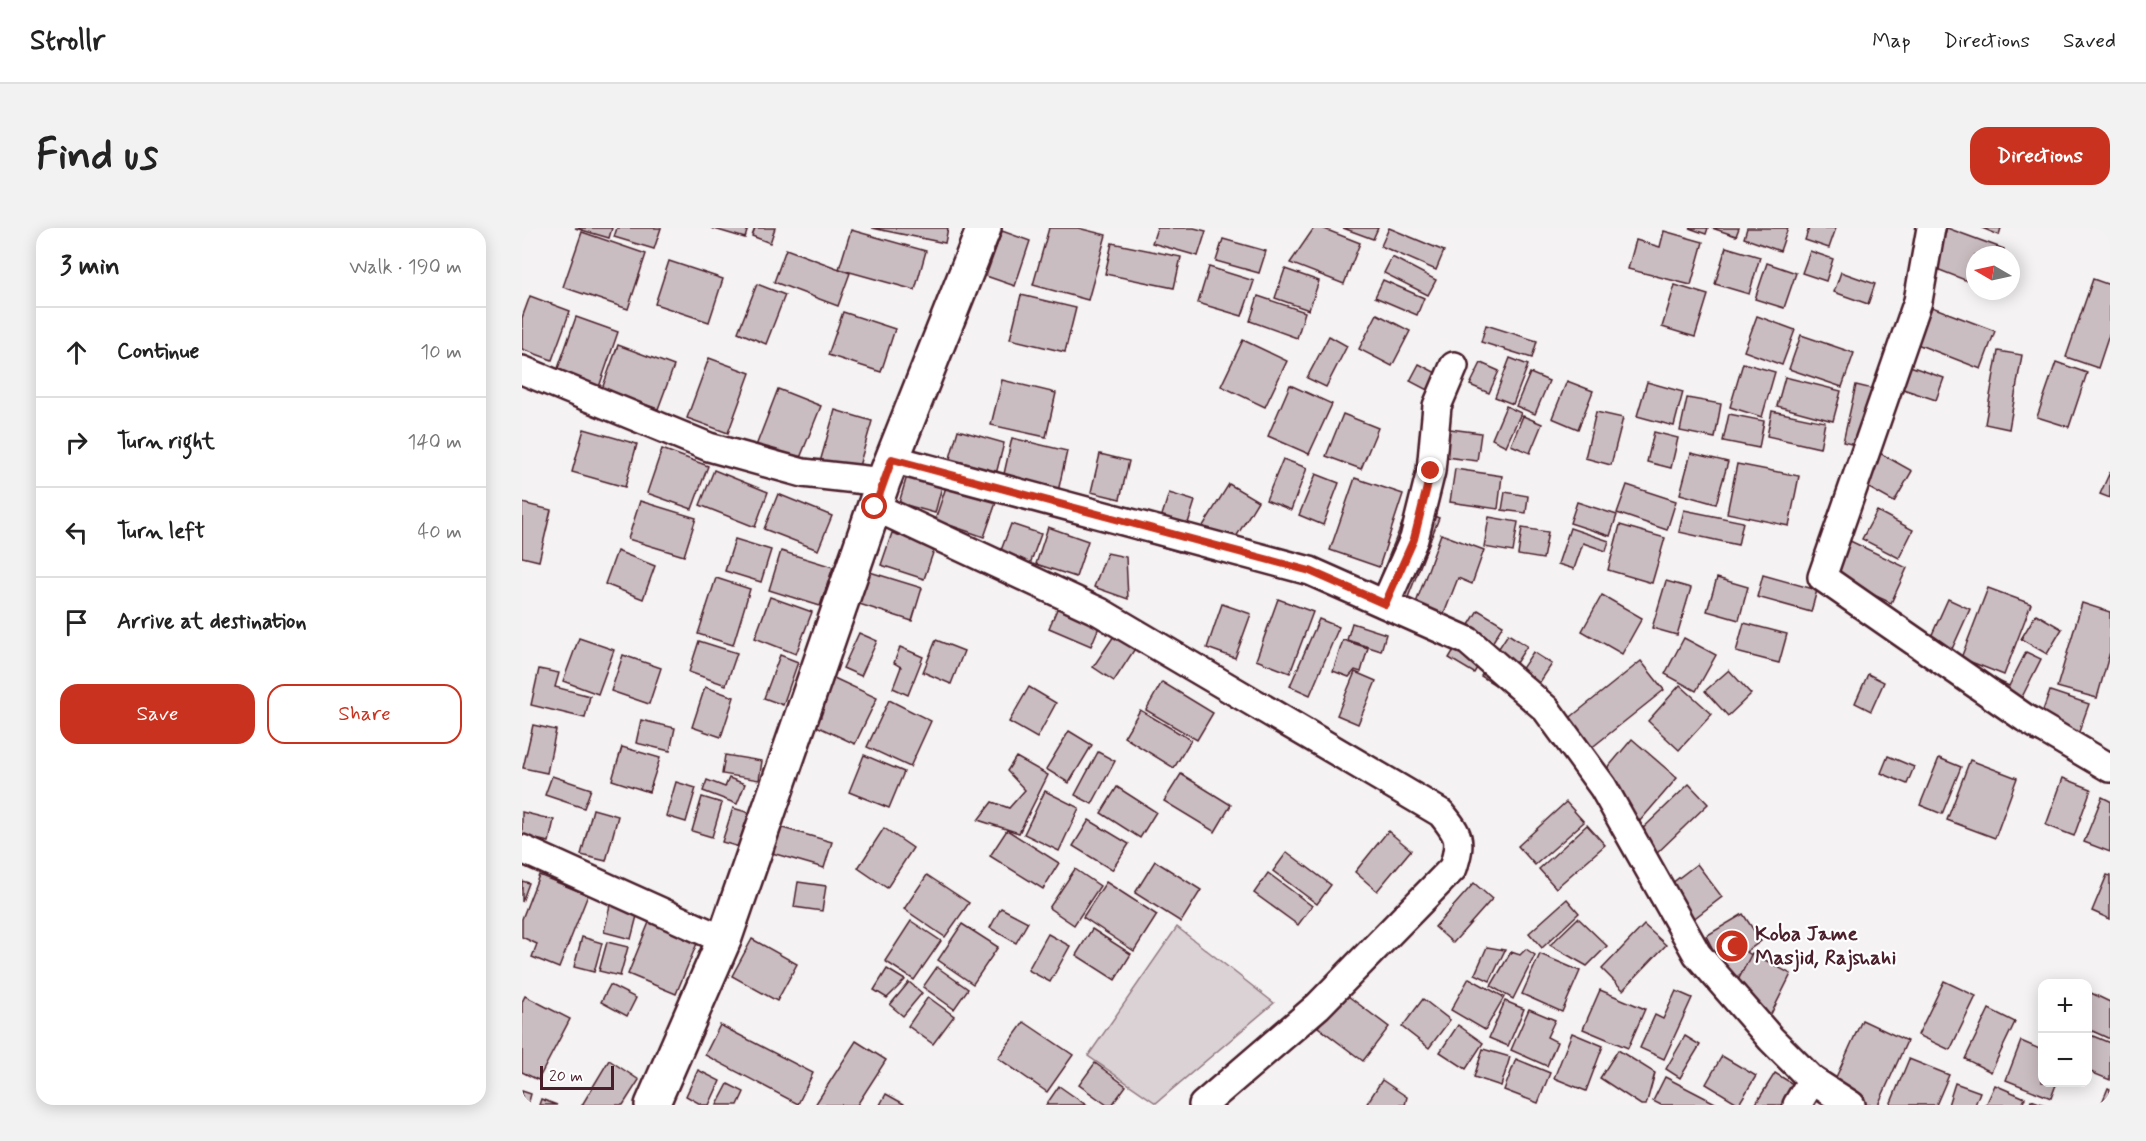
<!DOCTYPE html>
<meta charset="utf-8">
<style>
body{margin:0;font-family:Mynerve,sans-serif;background:#f2f2f2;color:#222}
.controls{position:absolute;right:18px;bottom:18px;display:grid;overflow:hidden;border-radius:12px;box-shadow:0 3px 15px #0003}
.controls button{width:54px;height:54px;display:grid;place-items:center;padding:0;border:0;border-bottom:2px solid #e0e0e0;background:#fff;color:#222;font:30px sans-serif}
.compass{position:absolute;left:1444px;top:18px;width:54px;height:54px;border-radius:50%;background:#fff;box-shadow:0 3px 15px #0003;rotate:279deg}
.scale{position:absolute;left:18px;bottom:15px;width:74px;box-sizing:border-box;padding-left:6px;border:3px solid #4a1f2b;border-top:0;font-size:16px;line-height:21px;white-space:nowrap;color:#4a1f2b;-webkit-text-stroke:4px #fff;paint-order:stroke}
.stop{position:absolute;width:18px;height:18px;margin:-14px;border:4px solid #c8321e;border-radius:50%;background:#fff}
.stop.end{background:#c8321e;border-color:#fff;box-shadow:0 2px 6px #0008}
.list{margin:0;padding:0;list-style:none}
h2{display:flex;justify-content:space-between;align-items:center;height:78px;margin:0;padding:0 24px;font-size:26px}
h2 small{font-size:20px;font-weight:400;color:#767676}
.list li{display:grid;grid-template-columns:39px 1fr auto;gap:18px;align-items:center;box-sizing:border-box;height:90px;padding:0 24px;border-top:2px solid #e0e0e0}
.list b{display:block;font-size:22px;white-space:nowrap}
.list em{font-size:20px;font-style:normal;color:#767676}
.actions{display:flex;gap:12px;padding:18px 24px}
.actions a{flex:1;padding:14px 0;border:2px solid #c8321e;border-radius:18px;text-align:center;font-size:21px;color:#c8321e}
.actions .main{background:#c8321e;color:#fff}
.icon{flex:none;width:33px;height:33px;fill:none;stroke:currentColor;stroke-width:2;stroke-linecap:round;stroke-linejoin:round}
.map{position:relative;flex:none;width:1588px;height:877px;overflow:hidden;border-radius:18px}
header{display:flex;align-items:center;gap:36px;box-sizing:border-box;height:84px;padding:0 30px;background:#fff;border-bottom:2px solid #e0e0e0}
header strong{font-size:28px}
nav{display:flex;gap:33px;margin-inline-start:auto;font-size:21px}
.intro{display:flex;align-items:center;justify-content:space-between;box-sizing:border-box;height:144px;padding:0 36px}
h1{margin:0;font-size:42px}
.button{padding:15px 27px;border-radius:18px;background:#c8321e;color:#fff;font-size:21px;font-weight:700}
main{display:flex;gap:36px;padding:0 36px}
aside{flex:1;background:#fff;border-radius:18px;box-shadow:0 3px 15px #0003}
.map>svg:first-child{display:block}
.green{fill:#dbd2d5;stroke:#927880;stroke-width:1.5}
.building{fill:#cabdc1;stroke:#4a1f2b;stroke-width:1.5}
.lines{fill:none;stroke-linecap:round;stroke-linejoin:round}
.minor-casing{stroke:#4a1f2b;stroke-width:32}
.tertiary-casing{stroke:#4a1f2b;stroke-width:38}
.minor{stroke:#fff;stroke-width:27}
.tertiary{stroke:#fff;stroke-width:33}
.route{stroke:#c8321e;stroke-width:8}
.labels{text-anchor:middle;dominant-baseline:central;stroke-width:4.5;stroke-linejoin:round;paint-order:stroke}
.poi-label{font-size:21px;font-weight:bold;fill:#4a1f2b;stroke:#fff;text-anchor:start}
</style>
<header>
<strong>Strollr</strong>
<nav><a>Map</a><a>Directions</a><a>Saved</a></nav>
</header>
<div class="intro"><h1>Find us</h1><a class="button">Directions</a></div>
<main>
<aside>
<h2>3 min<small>Walk · 190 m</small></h2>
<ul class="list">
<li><svg class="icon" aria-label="ahead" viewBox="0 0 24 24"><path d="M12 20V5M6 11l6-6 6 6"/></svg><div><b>Continue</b></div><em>10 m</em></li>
<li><svg class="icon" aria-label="right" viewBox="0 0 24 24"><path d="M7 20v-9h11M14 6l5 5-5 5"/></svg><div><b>Turn right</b></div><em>140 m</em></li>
<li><svg class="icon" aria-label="left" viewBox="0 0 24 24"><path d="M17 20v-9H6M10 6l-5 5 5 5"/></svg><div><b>Turn left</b></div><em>40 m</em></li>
<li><svg class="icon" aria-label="arrive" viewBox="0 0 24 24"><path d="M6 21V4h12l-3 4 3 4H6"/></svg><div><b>Arrive at destination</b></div></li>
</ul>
<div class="actions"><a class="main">Save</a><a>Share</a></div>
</aside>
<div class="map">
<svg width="1588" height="877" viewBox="0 0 1588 877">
<rect width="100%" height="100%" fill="#f4f2f2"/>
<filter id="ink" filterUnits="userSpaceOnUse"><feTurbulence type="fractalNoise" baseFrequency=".0167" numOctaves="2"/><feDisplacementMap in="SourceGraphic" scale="12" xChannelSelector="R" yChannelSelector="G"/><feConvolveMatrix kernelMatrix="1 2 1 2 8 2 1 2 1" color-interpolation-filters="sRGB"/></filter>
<g filter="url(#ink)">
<polygon class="green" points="655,699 752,775 634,875 566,828"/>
<g class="building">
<polygon points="53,0 90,0 87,10"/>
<polygon points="95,0 139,0 132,21 92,9"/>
<polygon points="189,0 226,0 223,10"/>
<polygon points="233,0 253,0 248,15 230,8"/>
<polygon points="350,0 426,0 423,15"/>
<polygon points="527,0 556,0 584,7 566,72 511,57"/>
<polygon points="635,0 672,0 684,3 676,28 630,15"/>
<polygon points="792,0 800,0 838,15 822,56 768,35"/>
<polygon points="821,0 856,0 851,11"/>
<polygon points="867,0 922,23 914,42 859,18"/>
<polygon points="1167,0 1186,0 1184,6"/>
<polygon points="1190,0 1217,0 1214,8"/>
<polygon points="1225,0 1266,0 1258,23 1222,10"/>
<polygon points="1287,0 1314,0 1307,20 1283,12"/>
<polygon points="1425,0 1482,21 1479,27 1453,27 1453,56 1410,39"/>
<polygon points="1460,0 1479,0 1477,7"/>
<polygon points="329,2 404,23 393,62 317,41"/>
<polygon points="480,3 508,13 493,58 464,48"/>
<polygon points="1142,3 1181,14 1169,57 1106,41 1114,12 1138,19"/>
<polygon points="60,4 124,26 106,81 41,59"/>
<polygon points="701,11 744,23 737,45 694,33"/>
<polygon points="590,15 659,29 652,60 583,46"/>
<polygon points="1204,19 1238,29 1227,66 1193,56"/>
<polygon points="264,21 328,45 316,78 252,54"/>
<polygon points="1288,23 1311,31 1304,53 1280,45"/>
<polygon points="870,29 914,52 906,67 862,45"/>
<polygon points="147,33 201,51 187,94 133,76"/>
<polygon points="1245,35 1274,45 1262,80 1233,71"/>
<polygon points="687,39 732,53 720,88 676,75"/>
<polygon points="763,41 797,53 787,82 753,70"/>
<polygon points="1319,44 1353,56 1346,76 1312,64"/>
<polygon points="1571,51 1588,57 1588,104 1576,140 1544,129"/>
<polygon points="861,52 902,70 895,87 853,69"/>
<polygon points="235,56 263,67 244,116 216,104"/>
<polygon points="1153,57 1186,67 1173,109 1140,99"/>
<polygon points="499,67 554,80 543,124 488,111"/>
<polygon points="8,68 48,83 30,132 0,121 0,90"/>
<polygon points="736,68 783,84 775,110 728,93"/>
<polygon points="1410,79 1473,103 1459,141 1395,116"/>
<polygon points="321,84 373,101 359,144 306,127"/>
<polygon points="855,86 888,103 870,138 837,121"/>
<polygon points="1235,88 1273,102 1260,137 1222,123"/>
<polygon points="54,89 96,104 76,162 34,146"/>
<polygon points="964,97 1015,113 1010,130 959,114"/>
<polygon points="1279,107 1332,125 1320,159 1267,141"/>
<polygon points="807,108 825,118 804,159 785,150"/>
<polygon points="721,112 765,133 743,179 699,158"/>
<polygon points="96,117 152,138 136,181 80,161"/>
<polygon points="1476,123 1500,127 1487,201 1463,196"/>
<polygon points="187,130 228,145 206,205 165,190"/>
<polygon points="988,130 1006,137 991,176 973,169"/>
<polygon points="1368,131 1422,150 1414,172 1360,154"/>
<polygon points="1534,134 1565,145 1547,199 1515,189"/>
<polygon points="959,135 977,143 967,165 948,157"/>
<polygon points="1221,135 1253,144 1240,189 1208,179"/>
<polygon points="897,136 939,158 930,175 888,153"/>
<polygon points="1008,145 1027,153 1013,186 994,178"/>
<polygon points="1263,149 1319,163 1311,193 1255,178"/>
<polygon points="480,152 534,165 524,209 469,197"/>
<polygon points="1045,153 1071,163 1056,201 1030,190"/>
<polygon points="1125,154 1161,164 1152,198 1115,188"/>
<polygon points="768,157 810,176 787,226 746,208"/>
<polygon points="1334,157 1355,162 1341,219 1321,214"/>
<polygon points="256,161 299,178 276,235 234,218"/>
<polygon points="1165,170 1199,176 1193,210 1158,203"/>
<polygon points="984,178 999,185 984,218 970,211"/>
<polygon points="313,182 350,193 333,252 296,241"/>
<polygon points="1250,183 1303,194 1298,220 1245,208"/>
<polygon points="1074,184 1101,190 1089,237 1063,230"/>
<polygon points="821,186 856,200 839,241 804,228"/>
<polygon points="1207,186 1242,193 1237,220 1201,213"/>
<polygon points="1001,188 1020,196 1008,225 989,217"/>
<polygon points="920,200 959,205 955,233 916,228"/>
<polygon points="62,201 115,216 103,259 50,244"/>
<polygon points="436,202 482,215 472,254 425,241"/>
<polygon points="1132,204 1156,210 1149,240 1125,234"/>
<polygon points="490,210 545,223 535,268 480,255"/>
<polygon points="140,221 186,238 170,281 125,265"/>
<polygon points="1356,224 1390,243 1372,274 1338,255"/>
<polygon points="1169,225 1206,234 1194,276 1158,266"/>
<polygon points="578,226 607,233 598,271 569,264"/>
<polygon points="761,231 785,240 769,282 744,272"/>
<polygon points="1215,236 1277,248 1267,298 1205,285"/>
<polygon points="387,241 422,251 413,285 377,275"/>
<polygon points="933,241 980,248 976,281 928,274"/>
<polygon points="192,242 246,264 233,299 178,277"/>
<polygon points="1588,244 1588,270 1578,266"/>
<polygon points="794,246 817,255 801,297 777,287"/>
<polygon points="833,250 881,266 857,339 808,322"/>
<polygon points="426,253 476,269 462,309 413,292"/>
<polygon points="707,256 736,273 708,319 679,301"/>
<polygon points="1105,257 1154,273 1145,302 1095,285"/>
<polygon points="983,264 1006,268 1004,285 980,282"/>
<polygon points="647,265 673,273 657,324 631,316"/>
<polygon points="256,266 310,288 296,322 242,301"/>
<polygon points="118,273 174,290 162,328 106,311"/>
<polygon points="1055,274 1095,287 1088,308 1048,295"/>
<polygon points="0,275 29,282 17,333 0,329"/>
<polygon points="887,278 917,290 883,377 852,365"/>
<polygon points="1162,282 1221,294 1216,317 1157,304"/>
<polygon points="1355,283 1391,302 1377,330 1340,311"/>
<polygon points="967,289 996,294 991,324 962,319"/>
<polygon points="489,296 519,306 508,336 478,325"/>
<polygon points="1098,297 1143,310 1130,355 1086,342"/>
<polygon points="526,299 566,313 554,349 514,336"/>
<polygon points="1000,300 1026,304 1021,331 996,327"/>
<polygon points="1048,300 1087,313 1084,323 1061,315 1052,341 1036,336"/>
<polygon points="370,305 413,319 402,351 359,337"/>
<polygon points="919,306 962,322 950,356 936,350 918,396 890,386"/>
<polygon points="213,311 249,322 239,354 203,343"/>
<polygon points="1324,311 1385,340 1369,375 1307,346"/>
<polygon points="95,323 133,338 121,371 83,356"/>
<polygon points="259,323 311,339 298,378 247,362"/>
<polygon points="585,325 604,329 606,371 572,359"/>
<polygon points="338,341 400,360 390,393 328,373"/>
<polygon points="1241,347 1295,362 1289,384 1235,369"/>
<polygon points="194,350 228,361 211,417 176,406"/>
<polygon points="1195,350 1226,359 1217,392 1185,383"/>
<polygon points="1144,353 1169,360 1155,407 1130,400"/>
<polygon points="1466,360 1509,376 1482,447 1439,430"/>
<polygon points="1080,367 1120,390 1100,426 1060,403"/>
<polygon points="248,369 290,384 274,426 233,410"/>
<polygon points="756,371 791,384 768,445 734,432"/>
<polygon points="1426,371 1448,381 1430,421 1408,411"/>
<polygon points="538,374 580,392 569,418 527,400"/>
<polygon points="1560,375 1588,384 1588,424 1575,470 1535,459"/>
<polygon points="700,376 729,386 713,430 685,420"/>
<polygon points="956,382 981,397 952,445 927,430"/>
<polygon points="1514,386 1540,401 1525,426 1499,411"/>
<polygon points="797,391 817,399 788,467 768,458"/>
<polygon points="830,395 864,406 859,423 825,412"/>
<polygon points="1222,395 1265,406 1257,435 1214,424"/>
<polygon points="598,399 618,413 592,453 571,439"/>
<polygon points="337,405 355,413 339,448 321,440"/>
<polygon points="986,406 1005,418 978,460 959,448"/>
<polygon points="57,410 92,422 76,466 41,453"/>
<polygon points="1162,410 1194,427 1174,463 1143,446"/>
<polygon points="414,412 442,423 429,456 401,444"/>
<polygon points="821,412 846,420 839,444 833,442 827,449 811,443"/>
<polygon points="177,413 215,425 204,457 167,444"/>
<polygon points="378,419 401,429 386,467 371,460 379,439 372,435"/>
<polygon points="1011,424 1030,436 1002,478 983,466"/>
<polygon points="1504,424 1519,431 1493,483 1460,445 1487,458"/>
<polygon points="101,427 139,440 127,476 89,463"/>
<polygon points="258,427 276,434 261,477 242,470"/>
<polygon points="1119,433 1142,462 1068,521 1045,492"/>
<polygon points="17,441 37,445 33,459 68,468 63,490 9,477"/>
<polygon points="1207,442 1229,466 1206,488 1183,463"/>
<polygon points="833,444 854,453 836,496 815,487"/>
<polygon points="1346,446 1362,454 1349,483 1333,475"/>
<polygon points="312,450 355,470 333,516 290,496"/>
<polygon points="640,454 691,485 675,512 624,482"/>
<polygon points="1158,457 1190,486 1157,522 1126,493"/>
<polygon points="183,459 212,469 199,509 170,499"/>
<polygon points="507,459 534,475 515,510 487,494"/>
<polygon points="1528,463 1567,476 1549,526 1510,513"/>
<polygon points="367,472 409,493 388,539 345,519"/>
<polygon points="618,482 669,512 652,540 602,509"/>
<polygon points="119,492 153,500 148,523 114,515"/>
<polygon points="11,497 34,502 25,545 1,540"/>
<polygon points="547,503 570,517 547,555 524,541"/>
<polygon points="1110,511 1155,550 1111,601 1067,562"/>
<polygon points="100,519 138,530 127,564 90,552"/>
<polygon points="576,524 593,533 570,576 553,567"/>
<polygon points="203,527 240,533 237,552 200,546"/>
<polygon points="342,527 382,544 367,580 327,564"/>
<polygon points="1366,528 1392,539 1385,556 1359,545"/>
<polygon points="494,529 526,547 497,605 456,592 470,574 487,580 503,562 485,543"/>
<polygon points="1417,530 1439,539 1420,586 1398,577"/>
<polygon points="1448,532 1495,550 1473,610 1425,592"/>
<polygon points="659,546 709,577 693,604 642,573"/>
<polygon points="30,548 69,561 62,580 23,567"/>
<polygon points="207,550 223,556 215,576 181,563 185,552 203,559"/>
<polygon points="1541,550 1569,561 1552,608 1524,597"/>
<polygon points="154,554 174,560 164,594 144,588"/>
<polygon points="1167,556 1186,576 1132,628 1113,608"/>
<polygon points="595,559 634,584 618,610 579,585"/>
<polygon points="523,563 557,580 537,623 502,606"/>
<polygon points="180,569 200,575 190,609 170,603"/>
<polygon points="1580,569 1588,573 1588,624 1562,614"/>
<polygon points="1044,574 1062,594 1013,637 996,618"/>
<polygon points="211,580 231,586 221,620 200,614"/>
<polygon points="71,581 96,588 84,633 59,627"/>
<polygon points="0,584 32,592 27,614 0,608"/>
<polygon points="567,592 607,616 590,642 551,618"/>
<polygon points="250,597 310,614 302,640 243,623"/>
<polygon points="1065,597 1083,617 1034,660 1017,641"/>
<polygon points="362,600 391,620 365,660 336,640"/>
<polygon points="485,602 537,635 521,661 468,628"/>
<polygon points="866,603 889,622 855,663 833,644"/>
<polygon points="765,624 809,657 795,676 751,643"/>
<polygon points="633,633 679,662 659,694 613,665"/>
<polygon points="1175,636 1200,669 1170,692 1145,659"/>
<polygon points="553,641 578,658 552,697 527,680"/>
<polygon points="746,645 790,678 776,697 732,665"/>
<polygon points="17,647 66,667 37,740 10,729 15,716 0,709 0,691"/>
<polygon points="405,647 447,675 423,709 382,681"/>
<polygon points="1585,647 1588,648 1588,691 1570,683"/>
<polygon points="0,653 7,655 0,674"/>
<polygon points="276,654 304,658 300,683 272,679"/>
<polygon points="584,654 635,687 612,723 561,689"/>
<polygon points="952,655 970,671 931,715 913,699"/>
<polygon points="1045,671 1057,685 1020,720 1007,705"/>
<polygon points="88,677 116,684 109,711 82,704"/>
<polygon points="479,680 506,694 494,715 468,700"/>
<polygon points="1221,686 1239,713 1224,724 1238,731 1208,754 1184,708"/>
<polygon points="1056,690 1085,718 1065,738 1028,717"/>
<polygon points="128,692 176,713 154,766 106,746"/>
<polygon points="389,693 419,713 392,752 363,733"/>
<polygon points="440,696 476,719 451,756 416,732"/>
<polygon points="1122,697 1144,717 1101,762 1080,741"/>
<polygon points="570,701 609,726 593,752 554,727"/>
<polygon points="526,706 548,718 528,754 506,742"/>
<polygon points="60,709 80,715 72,744 52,739"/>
<polygon points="230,711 275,736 255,773 210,748"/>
<polygon points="85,714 106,719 98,748 77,743"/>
<polygon points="965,719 983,722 968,753 953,746"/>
<polygon points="1004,721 1013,727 991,771 969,758 989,724 998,727"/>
<polygon points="1230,725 1269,746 1246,792 1206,772"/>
<polygon points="1018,726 1058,743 1040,784 1000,766"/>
<polygon points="415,739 446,761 432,781 401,759"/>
<polygon points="365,741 383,752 365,770 352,762"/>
<polygon points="947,750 982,769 963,802 929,782"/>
<polygon points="1422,753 1454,768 1428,822 1396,807"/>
<polygon points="387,754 400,765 381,788 368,777"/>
<polygon points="88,757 114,770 105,788 79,774"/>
<polygon points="1078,762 1123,781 1106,820 1061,801"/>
<polygon points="1154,763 1170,770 1142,831 1118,820 1133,787 1141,791"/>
<polygon points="1567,764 1588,774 1588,811 1566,801"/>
<polygon points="822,765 867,799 841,833 796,799"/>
<polygon points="3,768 48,791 16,852 0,844 0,774"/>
<polygon points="406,769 432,788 411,816 386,798"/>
<polygon points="901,771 928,792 907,820 880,799"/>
<polygon points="983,773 1002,781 986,818 967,810"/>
<polygon points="1007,781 1033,792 1025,809 1035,814 1025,838 989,822"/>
<polygon points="1467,781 1493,794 1469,844 1443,831"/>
<polygon points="1340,792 1385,813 1356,877 1324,877 1305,869"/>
<polygon points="502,794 551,827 525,864 476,830"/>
<polygon points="198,797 291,845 276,876 183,827"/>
<polygon points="936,797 961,815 944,841 918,824"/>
<polygon points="1050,805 1081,818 1064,863 1032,850"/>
<polygon points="1566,806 1588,815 1588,852 1566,843"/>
<polygon points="1163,808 1178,817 1158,850 1144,841"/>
<polygon points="334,813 364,832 335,877 293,877"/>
<polygon points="1499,813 1520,822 1520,854 1535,854 1529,870 1484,852"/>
<polygon points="961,821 988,829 979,858 952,849"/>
<polygon points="1096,822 1133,845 1124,877 1119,877 1078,850"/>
<polygon points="1200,828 1234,848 1217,876 1184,856"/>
<polygon points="994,831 1028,845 1016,875 982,862"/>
<polygon points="1387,831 1427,847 1414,877 1368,877"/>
<polygon points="87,832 117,852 101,877 60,877"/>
<polygon points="573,835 604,858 590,877 585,877 557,857"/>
<polygon points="176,842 198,853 187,877 180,877 164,868"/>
<polygon points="1253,845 1279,861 1269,877 1233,877"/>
<polygon points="1143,849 1197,877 1139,877 1131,873"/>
<polygon points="860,852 885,869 883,877 844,877"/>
<polygon points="1433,855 1458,864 1453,877 1426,877"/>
<polygon points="206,856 222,864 216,877 195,877"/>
<polygon points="1473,857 1503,870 1500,877 1464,877"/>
<polygon points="537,858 564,877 524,877"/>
<polygon points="1586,860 1588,861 1588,877 1579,877"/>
<polygon points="0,863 9,866 6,877 0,877"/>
<polygon points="364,866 382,876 382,877 358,877"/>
<polygon points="19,871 35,877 17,877"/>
<polygon points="1509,872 1523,877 1508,877"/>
</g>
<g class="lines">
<defs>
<g id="minor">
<polyline points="1409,0 1396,73 1300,349 1503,490 1588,540"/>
<polyline points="0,142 187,219 281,245 361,254"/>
<polyline points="370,231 788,343 946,413 1024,481 1081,559 1175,726 1249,811 1290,852 1329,877"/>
<path d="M353,279L578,384L919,585C937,607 940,612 931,640L796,778L681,877"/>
<polyline points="863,376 892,311 909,243 915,178 932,138"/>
<polyline points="0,621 202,712"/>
<polyline points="1275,877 1290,852"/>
</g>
<polyline id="tertiary" points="130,877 202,712 361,254 462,0"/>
</defs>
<use href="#minor" class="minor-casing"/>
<use href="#tertiary" class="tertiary-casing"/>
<use href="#minor" class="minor"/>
<use href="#tertiary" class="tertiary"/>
</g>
</g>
<g class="lines" filter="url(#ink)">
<polyline class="route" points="353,279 370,231 788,343 863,376 892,311 909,243"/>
</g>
<defs>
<symbol id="mosque-disc" viewBox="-11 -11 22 22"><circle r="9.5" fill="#c8321e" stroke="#fff"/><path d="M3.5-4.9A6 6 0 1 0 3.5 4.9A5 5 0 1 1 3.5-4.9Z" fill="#fff"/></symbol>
</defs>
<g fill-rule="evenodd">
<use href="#mosque-disc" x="1191" y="699" width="38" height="38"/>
</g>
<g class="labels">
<g class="poi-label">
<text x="1233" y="706">Koba Jame<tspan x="1233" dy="24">Masjid, Rajshahi</tspan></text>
</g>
</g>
</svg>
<div class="controls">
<button>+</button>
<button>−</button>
</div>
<svg class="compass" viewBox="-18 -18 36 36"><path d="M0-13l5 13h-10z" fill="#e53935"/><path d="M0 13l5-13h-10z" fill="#767676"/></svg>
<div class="scale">20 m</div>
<div class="stop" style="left:353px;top:279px"></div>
<div class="stop end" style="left:909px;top:243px"></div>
</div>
</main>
